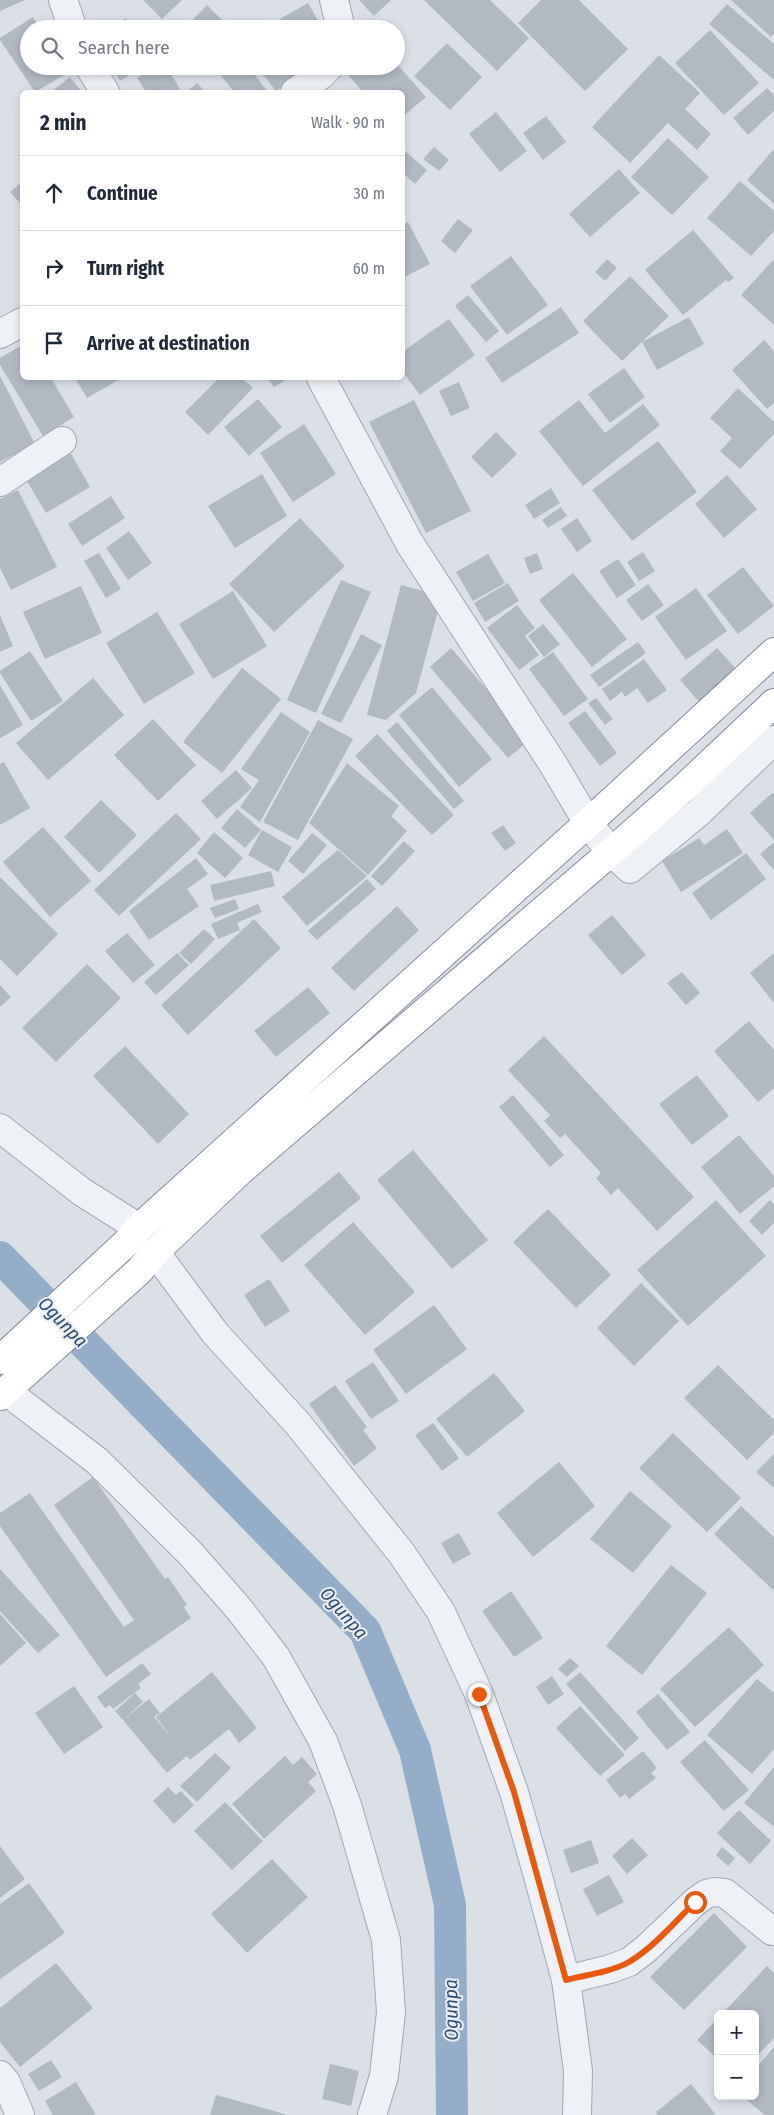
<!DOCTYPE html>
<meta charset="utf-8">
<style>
body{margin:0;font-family:"Fira Sans Condensed",sans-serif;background:#f6f6f7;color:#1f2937}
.controls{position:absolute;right:15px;bottom:15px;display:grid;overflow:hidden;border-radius:8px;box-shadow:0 2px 8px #0003}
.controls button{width:45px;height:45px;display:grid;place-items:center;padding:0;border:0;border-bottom:1px solid #e0e1e3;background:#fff;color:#1f2937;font:25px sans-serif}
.stop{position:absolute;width:15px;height:15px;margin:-11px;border:4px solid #ea580c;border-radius:50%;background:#fff}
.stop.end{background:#ea580c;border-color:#fff;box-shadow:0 1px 5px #0008}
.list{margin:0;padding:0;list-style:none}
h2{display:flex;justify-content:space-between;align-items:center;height:65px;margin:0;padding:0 20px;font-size:21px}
h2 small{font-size:16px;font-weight:400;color:#747a83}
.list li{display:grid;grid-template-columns:32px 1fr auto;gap:15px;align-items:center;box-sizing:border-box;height:75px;padding:0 20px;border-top:1px solid #e0e1e3}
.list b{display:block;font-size:19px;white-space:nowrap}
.list em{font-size:16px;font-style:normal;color:#747a83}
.icon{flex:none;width:28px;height:28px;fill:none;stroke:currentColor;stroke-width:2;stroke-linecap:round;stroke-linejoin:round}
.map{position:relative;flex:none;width:774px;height:2115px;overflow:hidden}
.search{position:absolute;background:#fff;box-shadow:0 2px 8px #0003;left:20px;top:20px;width:385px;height:55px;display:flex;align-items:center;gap:12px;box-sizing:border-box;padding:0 18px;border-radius:28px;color:#747a83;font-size:19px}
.panel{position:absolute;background:#fff;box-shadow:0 2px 8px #0003;left:20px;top:90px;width:385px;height:290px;border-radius:8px}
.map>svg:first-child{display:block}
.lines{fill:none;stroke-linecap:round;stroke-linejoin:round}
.canal{stroke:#94aec9;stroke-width:32}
.building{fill:#b2b9c3}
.minor-casing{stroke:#a1a7b1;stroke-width:30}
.highway-casing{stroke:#828d9e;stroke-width:30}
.minor{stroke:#eef1f5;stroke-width:28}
.highway{stroke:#fff;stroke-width:28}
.route{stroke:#ea580c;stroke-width:6}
.labels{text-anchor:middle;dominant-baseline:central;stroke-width:4;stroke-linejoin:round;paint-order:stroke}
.water-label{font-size:19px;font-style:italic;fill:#2d4d72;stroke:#ebeff4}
</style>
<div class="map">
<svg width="774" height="2115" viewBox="0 0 774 2115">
<rect width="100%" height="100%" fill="#dbe0e7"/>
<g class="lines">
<polyline class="canal" points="0,1257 365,1631 415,1750 450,1905 452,2115"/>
</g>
<g class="building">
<polygon points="0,0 25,0 0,11"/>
<polygon points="143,0 182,0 162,19"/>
<polygon points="359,0 391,0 374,16"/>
<polygon points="424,0 490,0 529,38 497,71"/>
<polygon points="541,0 579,0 628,49 585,91 518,23"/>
<polygon points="731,0 774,0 774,34 771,37"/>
<polygon points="308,3 323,29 286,29 280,19"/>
<polygon points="727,4 774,44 774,80 709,24"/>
<polygon points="207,5 231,29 184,29"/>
<polygon points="33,17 40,29 29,29 29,66 64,66 68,73 35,92 0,40 0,38"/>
<polygon points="126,18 133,29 109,29"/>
<polygon points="710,30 759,83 724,115 675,63"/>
<polygon points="447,43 482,77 450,110 414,76"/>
<polygon points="659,55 700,93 685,109 711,134 697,150 668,123 630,163 592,127"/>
<polygon points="396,63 426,97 402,117 402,92 363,92 348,75 358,66 396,66"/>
<polygon points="110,66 144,66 120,81"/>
<polygon points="156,66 166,66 180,89 174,92 146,92 137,78"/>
<polygon points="227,66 248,66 268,92 234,92 219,73"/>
<polygon points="256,66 305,66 306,67 276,91"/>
<polygon points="70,77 82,92 51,92"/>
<polygon points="197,83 205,92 186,92"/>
<polygon points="767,88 774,95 774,111 748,135 733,118"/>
<polygon points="496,112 527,151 500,172 469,134"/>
<polygon points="546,116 566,142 543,160 523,133"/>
<polygon points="668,138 709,177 672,215 631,177"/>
<polygon points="434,147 449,160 439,171 423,159"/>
<polygon points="774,149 774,204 747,180"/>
<polygon points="405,151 427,170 415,184 402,172 402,153"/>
<polygon points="619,169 640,193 590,237 569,214"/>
<polygon points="740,181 774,211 774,231 751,256 707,218"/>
<polygon points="22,182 22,205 10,192"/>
<polygon points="458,219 473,230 455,253 441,241"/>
<polygon points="408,222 430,264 404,277 402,273 402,225"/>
<polygon points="693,230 734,278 728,282 726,280 683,315 645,270"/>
<polygon points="511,256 548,305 507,335 470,286"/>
<polygon points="607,259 617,268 605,281 595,272"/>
<polygon points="774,259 774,325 741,295"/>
<polygon points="630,276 669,316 622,361 583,321"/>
<polygon points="468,295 499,331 486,342 455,306"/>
<polygon points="561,307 579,333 502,383 485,358"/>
<polygon points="689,317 704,344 657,370 642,342"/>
<polygon points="449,319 475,355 420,395 402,371 402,352"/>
<polygon points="764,340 774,351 774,403 767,409 732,370"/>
<polygon points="22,345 22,378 51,378 74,417 43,436 0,365 0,358"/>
<polygon points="624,368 645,397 610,423 588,394"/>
<polygon points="0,376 35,444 0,462"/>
<polygon points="75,378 122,378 87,398"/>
<polygon points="219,378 242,378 253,388 208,435 185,412"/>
<polygon points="267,378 288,378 274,387"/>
<polygon points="459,382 470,408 451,416 439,391"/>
<polygon points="738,388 774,422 774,434 740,469 720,451 732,438 710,418"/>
<polygon points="258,399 282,427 249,456 224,427"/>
<polygon points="414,400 471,511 426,533 369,422"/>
<polygon points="579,400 605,433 643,404 660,425 583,486 539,431"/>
<polygon points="304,424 336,474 293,502 260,453"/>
<polygon points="496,432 517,454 492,478 471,457"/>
<polygon points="658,441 697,492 632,541 592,490"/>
<polygon points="67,447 90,487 46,513 22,473"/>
<polygon points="262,474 287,516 235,548 208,506"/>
<polygon points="727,475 757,509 724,538 695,504"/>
<polygon points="551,488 560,503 534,519 525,505"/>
<polygon points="18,490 57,567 11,590 0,568 0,499"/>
<polygon points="111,496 125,518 82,546 68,524"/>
<polygon points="561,507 567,516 548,528 542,520"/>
<polygon points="300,518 345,566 274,632 229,584"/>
<polygon points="577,518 592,541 577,552 561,529"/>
<polygon points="129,531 152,563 128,580 106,548"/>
<polygon points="643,552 655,571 639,581 627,562"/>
<polygon points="99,553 121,589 106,598 84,561"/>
<polygon points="537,553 543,569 530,574 524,558"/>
<polygon points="488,554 505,583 473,601 456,572"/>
<polygon points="618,559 636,585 617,598 599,571"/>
<polygon points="743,567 774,606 738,634 707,595"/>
<polygon points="573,573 627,639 592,667 539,600"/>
<polygon points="341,580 371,592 316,713 287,700"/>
<polygon points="508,583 519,601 485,622 474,603"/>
<polygon points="648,584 664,605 642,621 626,600"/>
<polygon points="401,585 442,596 416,693 386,720 367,715"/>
<polygon points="81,586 102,633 45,659 23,612"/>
<polygon points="696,588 727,631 686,660 655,617"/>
<polygon points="233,591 267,646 213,679 179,624"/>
<polygon points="517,605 535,628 525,636 539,655 519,670 487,628"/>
<polygon points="157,612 195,673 144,704 106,643"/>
<polygon points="0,615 13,646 0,652"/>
<polygon points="543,624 560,644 544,657 528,636"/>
<polygon points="361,634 382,645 341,723 321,714"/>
<polygon points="638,642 646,653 599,687 590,675"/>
<polygon points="451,648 530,740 508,758 430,667"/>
<polygon points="717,648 737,670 700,703 680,680"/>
<polygon points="30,651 63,701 31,721 0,673 0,671"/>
<polygon points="553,652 588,699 564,716 529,669"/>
<polygon points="644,659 667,690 648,703 637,688 625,697 622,692 610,701 602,689"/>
<polygon points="242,668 281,699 222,773 183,742"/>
<polygon points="93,678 124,715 48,780 16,743"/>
<polygon points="0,685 23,725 0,738"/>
<polygon points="432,687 492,759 459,787 399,715"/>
<polygon points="596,698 613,719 605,725 588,703"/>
<polygon points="585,711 617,753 600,766 568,723"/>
<polygon points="281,712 310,732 260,822 240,807 259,780 241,769"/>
<polygon points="153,719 196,765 158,801 114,755"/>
<polygon points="318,720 353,739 298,840 263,822"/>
<polygon points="397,722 464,801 454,809 387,731"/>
<polygon points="377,734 454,815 432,835 355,756"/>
<polygon points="4,762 30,808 0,825 0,764"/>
<polygon points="347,763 399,806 391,816 407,831 368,875 309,823"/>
<polygon points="236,770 252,788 217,819 201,801"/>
<polygon points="772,793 774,795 774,840 750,813"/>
<polygon points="101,800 137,835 99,873 64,837"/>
<polygon points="237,809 261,830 245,848 221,828"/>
<polygon points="176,813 201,839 119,916 94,890"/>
<polygon points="503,825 516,843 505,851 491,833"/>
<polygon points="43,827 91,881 50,917 3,862"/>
<polygon points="727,829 743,853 681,892 662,861 699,838 704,845"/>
<polygon points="262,830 292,847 278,872 248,855"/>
<polygon points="214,832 243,858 225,878 197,853"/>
<polygon points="312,833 327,845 303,874 288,861"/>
<polygon points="404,841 415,851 382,886 371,876"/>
<polygon points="774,842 774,870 760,854"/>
<polygon points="338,850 367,876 307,926 282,897"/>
<polygon points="746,853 766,879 711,920 692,893"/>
<polygon points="196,858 208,874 187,889 199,906 149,940 129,911"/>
<polygon points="271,871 275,886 214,901 210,885"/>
<polygon points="0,877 58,934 17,976 0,959"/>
<polygon points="367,879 376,889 317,940 308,931"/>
<polygon points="235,899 239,909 215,918 210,908"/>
<polygon points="258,904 262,912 237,923 240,930 218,939 211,924"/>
<polygon points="397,906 419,930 354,991 331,968"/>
<polygon points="612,915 646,955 622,975 588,935"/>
<polygon points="254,919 281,948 188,1035 161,1005"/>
<polygon points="204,929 215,939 191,964 179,953"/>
<polygon points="127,933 155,965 133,983 105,951"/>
<polygon points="177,953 189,965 156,995 144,982"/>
<polygon points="774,953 774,1003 750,973"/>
<polygon points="87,964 121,998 56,1062 22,1028"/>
<polygon points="682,972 700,993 686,1005 667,983"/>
<polygon points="0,985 11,997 0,1007"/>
<polygon points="308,987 330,1013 276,1057 254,1031"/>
<polygon points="749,1021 774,1050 774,1088 758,1102 714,1051"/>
<polygon points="544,1036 694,1197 657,1231 618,1188 611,1195 596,1178 601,1173 565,1134 560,1138 544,1121 550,1115 508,1070"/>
<polygon points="125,1046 189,1114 158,1144 93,1076"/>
<polygon points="697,1075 729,1116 692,1145 659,1104"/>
<polygon points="513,1095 564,1155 550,1167 499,1107"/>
<polygon points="739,1135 774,1176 774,1186 740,1214 701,1167"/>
<polygon points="413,1150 488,1240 452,1269 377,1180"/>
<polygon points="339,1172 361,1198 282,1263 260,1236"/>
<polygon points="716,1200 766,1256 688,1326 637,1270"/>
<polygon points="770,1200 774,1205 774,1223 762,1235 749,1221"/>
<polygon points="548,1209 611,1275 576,1308 513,1242"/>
<polygon points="353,1222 415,1292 365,1335 304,1265"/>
<polygon points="269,1279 290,1311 265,1327 244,1295"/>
<polygon points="641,1283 679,1321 634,1366 597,1328"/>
<polygon points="434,1305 467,1349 406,1394 373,1350"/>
<polygon points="373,1362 399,1401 371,1419 345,1381"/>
<polygon points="718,1365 774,1420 774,1433 747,1460 684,1398"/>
<polygon points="494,1373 525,1411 467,1457 436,1419"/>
<polygon points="335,1385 367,1427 363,1430 377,1448 354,1466 309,1404"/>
<polygon points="433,1423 459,1458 442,1471 415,1435"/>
<polygon points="673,1433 741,1498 707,1532 639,1468"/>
<polygon points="774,1454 774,1488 756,1472"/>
<polygon points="559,1462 595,1506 533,1557 497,1513"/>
<polygon points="93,1477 165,1579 168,1577 187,1605 184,1607 191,1618 106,1677 0,1526 0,1513 30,1493 124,1627 134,1620 54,1505"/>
<polygon points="630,1491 672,1526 633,1573 590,1539"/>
<polygon points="741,1506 774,1537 774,1591 714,1534"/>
<polygon points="459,1533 471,1554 453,1564 441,1543"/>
<polygon points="671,1565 707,1593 642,1675 606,1646"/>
<polygon points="0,1569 60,1635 38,1653 0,1611"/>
<polygon points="511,1591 543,1638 514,1657 482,1611"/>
<polygon points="0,1614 26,1643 0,1666"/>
<polygon points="729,1627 764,1665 695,1727 660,1689"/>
<polygon points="570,1658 579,1666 567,1677 558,1669"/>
<polygon points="142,1663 151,1674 138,1684 141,1688 113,1709 110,1705 105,1708 97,1697"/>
<polygon points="212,1672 257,1728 239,1743 229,1729 190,1760 187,1756 167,1773 123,1720 149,1699 160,1713 154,1717 172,1738 156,1717"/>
<polygon points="580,1672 639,1738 625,1751 566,1684"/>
<polygon points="552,1676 564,1694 548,1705 536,1687"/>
<polygon points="757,1679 774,1693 774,1749 752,1774 707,1735"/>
<polygon points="74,1686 103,1727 64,1754 35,1713"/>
<polygon points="135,1693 143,1702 123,1720 115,1711"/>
<polygon points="658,1694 690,1732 667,1750 636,1712"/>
<polygon points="580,1706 625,1755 600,1776 556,1728"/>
<polygon points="705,1740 749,1790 724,1811 680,1762"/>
<polygon points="643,1751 657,1768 651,1773 656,1778 629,1799 625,1794 620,1798 606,1780"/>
<polygon points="215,1753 231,1768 197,1802 180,1786"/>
<polygon points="285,1756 293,1765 302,1757 317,1774 308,1782 316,1791 264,1839 232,1804"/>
<polygon points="774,1767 774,1827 744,1803"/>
<polygon points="168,1787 176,1795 181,1791 194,1805 174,1824 153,1801"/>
<polygon points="225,1802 263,1841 232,1870 194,1831"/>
<polygon points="739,1810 771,1841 750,1864 717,1833"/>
<polygon points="632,1838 648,1855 627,1874 612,1856"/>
<polygon points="591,1840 599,1863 571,1873 563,1850"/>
<polygon points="0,1846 25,1879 0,1898"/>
<polygon points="722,1847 735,1858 728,1866 716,1855"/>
<polygon points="272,1859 308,1897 247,1953 211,1914"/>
<polygon points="609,1875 624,1902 597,1916 583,1889"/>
<polygon points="29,1883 65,1933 0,1979 0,1904"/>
<polygon points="714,1913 747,1947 684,2010 650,1977"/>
<polygon points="56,1963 93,2008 20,2067 0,2042 0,2008"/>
<polygon points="767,1966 774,1973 774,2038 755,2058 755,2014 722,2014"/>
<polygon points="718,2018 718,2059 697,2040"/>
<polygon points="774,2047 774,2115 765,2115 742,2096 755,2096 755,2069"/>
<polygon points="51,2060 62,2077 39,2091 28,2074"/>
<polygon points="330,2064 359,2071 351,2106 322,2099"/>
<polygon points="76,2082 96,2115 53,2115 45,2101"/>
<polygon points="691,2084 716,2115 658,2115 656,2112"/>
<polygon points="216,2095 285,2114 285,2115 210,2115"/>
</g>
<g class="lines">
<defs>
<g id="minor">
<polyline points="63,0 73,29"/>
<polyline points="334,0 341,29"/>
<polyline points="89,66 105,92"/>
<polyline points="295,92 321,75 330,66"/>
<polyline points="0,334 22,322"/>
<polyline points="321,378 410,544 553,764 588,823 611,852 630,869 698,813 774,740"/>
<polyline points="0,482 62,441"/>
<polyline points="0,1128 82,1192 139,1228"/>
<polyline points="155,1252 215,1333 298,1424 402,1554 441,1612 479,1694 514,1792 538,1876 566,1980 578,2071 577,2115"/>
<polyline points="6,1391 97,1461 190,1553 239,1609 276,1657 323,1741 347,1805 386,1940 391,2012 384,2076 372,2115"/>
<polyline points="566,1980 610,1969 629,1962 646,1949 695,1902 706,1894 714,1892 725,1893 772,1931"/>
<polyline points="0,2075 6,2082 20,2115"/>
</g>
<g id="highway">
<polyline points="0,1360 126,1243 139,1228 588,823 774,652"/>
<polyline points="0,1396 139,1271 155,1252 240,1171 611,852 686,786 774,703"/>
</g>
</defs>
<use href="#minor" class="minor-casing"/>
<use href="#highway" class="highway-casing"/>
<use href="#minor" class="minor"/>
<use href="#highway" class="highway"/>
</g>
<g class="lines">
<path class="route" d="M479,1694L514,1792L566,1980C586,1975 611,1972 629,1962C654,1947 675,1922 695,1902"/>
</g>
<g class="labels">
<g class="water-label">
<text transform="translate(63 1322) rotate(46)">Ogunpa</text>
<text transform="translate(344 1613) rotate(49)">Ogunpa</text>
<text transform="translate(451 2010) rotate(-91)">Ogunpa</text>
</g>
</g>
</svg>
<div class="controls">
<button>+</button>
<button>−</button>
</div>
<div class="stop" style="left:695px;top:1902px"></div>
<div class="stop end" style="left:479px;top:1694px"></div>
<div class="search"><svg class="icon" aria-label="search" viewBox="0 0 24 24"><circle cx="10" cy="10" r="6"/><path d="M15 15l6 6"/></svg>Search here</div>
<section class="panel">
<h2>2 min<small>Walk · 90 m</small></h2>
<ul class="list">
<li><svg class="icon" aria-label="ahead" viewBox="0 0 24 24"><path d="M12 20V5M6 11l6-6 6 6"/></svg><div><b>Continue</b></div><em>30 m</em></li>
<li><svg class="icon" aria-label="right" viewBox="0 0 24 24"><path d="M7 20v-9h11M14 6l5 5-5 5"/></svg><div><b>Turn right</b></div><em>60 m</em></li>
<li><svg class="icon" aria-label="arrive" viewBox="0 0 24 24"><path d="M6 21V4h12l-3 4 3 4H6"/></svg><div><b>Arrive at destination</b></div></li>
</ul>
</section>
</div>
